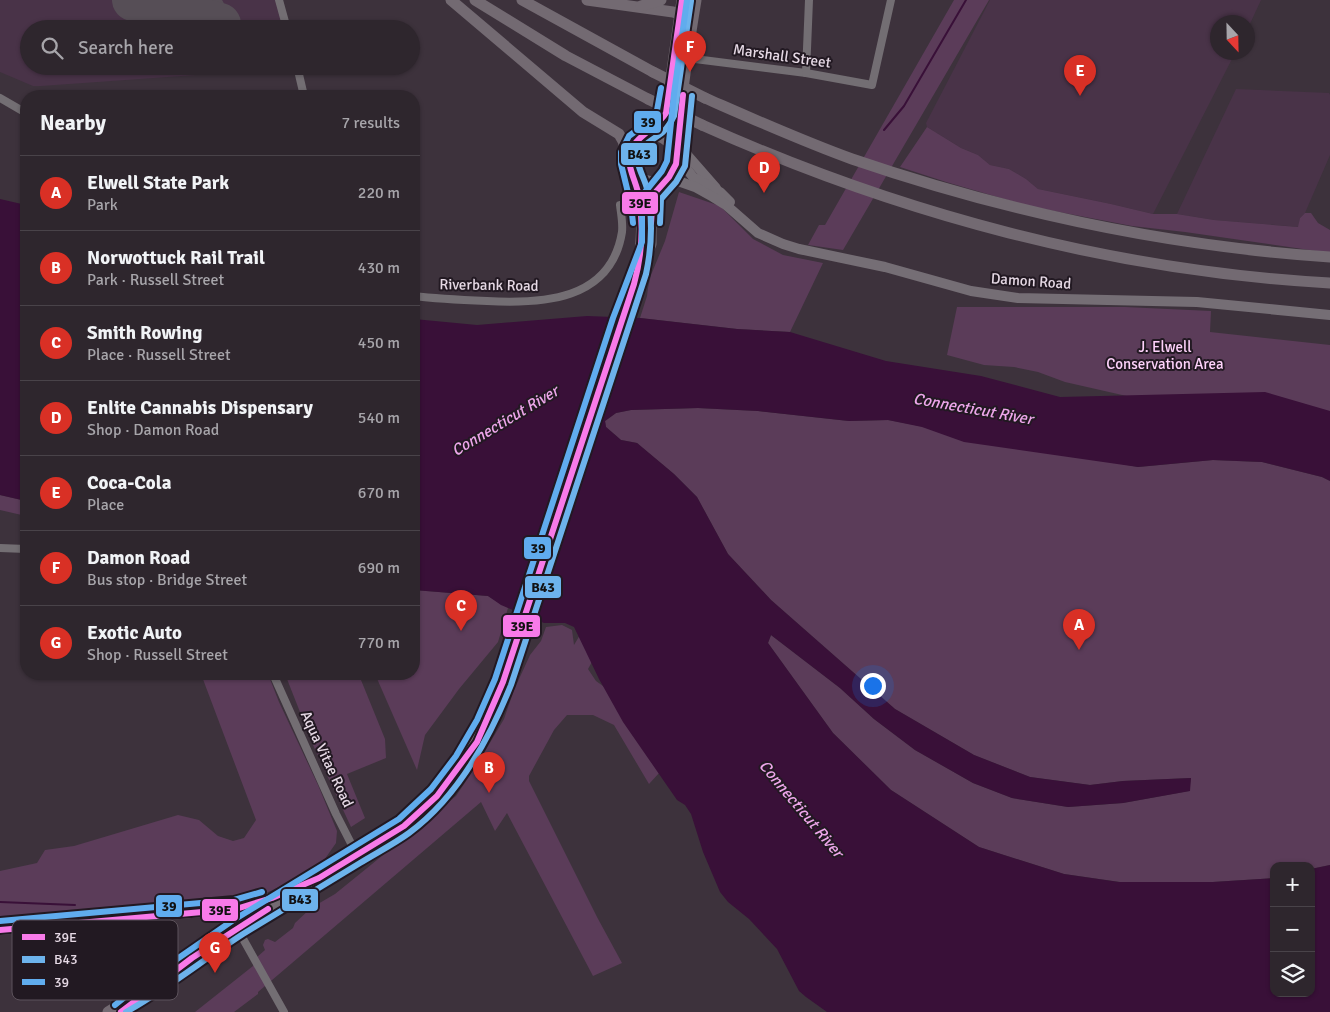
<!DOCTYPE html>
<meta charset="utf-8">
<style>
body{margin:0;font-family:Signika,sans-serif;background:#3a3239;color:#f1f3f6}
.controls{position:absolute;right:15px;bottom:15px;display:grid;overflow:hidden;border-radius:10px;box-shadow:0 1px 4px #0004}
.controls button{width:45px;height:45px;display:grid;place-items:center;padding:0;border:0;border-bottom:1px solid #494349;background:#2e262d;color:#f1f3f6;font:25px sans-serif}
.compass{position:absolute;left:1210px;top:15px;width:45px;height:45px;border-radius:50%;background:#2e262d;box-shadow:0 1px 4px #0004;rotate:158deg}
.you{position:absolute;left:872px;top:685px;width:18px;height:18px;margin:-12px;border:4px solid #fff;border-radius:50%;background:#1a73e8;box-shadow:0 0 0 8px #1a73e833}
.badge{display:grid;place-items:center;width:32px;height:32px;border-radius:50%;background:#d93025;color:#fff;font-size:16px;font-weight:700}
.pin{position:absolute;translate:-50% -41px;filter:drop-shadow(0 1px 2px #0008)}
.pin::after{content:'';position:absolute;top:26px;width:18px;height:15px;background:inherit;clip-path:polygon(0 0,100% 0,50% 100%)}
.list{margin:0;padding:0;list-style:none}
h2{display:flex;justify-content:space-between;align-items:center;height:65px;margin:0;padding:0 20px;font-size:21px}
h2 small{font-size:16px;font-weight:400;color:#a7a5aa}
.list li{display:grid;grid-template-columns:32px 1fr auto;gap:15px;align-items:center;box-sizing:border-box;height:75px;padding:0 20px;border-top:1px solid #494349}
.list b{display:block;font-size:19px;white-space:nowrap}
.list p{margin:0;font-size:16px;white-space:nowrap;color:#a7a5aa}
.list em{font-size:16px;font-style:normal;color:#a7a5aa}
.icon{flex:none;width:28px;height:28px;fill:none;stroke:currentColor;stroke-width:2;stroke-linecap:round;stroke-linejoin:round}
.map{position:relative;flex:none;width:1330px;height:1012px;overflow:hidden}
.search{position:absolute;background:#2e262d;box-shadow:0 1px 4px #0004;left:20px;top:20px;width:400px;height:55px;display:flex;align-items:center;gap:12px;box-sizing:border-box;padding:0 18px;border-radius:28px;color:#a7a5aa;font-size:19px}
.panel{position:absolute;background:#2e262d;box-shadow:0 1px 4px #0004;left:20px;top:90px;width:400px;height:590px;border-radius:20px}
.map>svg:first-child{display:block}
.built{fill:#493348}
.green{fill:#5b3c59}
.water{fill:#391038}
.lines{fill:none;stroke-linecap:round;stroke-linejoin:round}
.stream{stroke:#391038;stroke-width:2}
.taxiway{stroke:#564e56;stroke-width:16}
.runway{stroke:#564e56;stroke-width:42}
.minor{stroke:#736e73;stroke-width:8}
.major{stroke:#756e75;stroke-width:10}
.highway{stroke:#736a72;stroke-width:11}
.highway-bridge{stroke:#736a72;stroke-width:11}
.bus-1-casing{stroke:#221922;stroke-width:10}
.bus-2-casing{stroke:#221922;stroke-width:10}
.bus-3-casing{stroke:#221922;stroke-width:10}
.bus-1{stroke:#f87ae9;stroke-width:6}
.bus-2{stroke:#6db3ec;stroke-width:6}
.bus-3{stroke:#60acee;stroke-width:6}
.labels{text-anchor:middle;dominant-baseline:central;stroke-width:4;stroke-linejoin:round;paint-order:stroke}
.street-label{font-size:15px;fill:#e6d9e5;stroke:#221922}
.park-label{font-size:15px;fill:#fed2fb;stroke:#221922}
.water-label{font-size:16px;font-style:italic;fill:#eda6ea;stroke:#221922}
.key{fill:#221922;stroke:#5d535c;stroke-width:1}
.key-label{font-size:14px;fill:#e6d9e5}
.line-badge{stroke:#221922;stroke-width:2}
.pale-badge-label{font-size:14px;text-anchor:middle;font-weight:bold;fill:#111}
</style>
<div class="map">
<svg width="1330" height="1012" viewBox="0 0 1330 1012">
<rect width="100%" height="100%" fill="#3d323c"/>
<g class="built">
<polygon points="0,0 276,0 284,29 29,29 29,66 293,66 293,68 41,86 33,86 0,72"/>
<polygon points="990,0 1261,0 1248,28 1248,22 1218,22 1218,52 1235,53 1153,214 1111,204 1038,189 1026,179 1009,169 990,165 978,155 961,148 927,127 926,123"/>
<polygon points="1236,89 1329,93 1330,95 1330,155 1305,213 1300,218 1299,227 1214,220 1177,214"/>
</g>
<g class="green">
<polygon points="954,0 989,0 843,250 808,245 819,225 825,225"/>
<polygon points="927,127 961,148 978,155 990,165 1009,169 1026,179 1038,189 1111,204 1153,214 1177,214 1214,220 1298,227 1300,218 1305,213 1311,213 1318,223 1330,230 1330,253 1185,232 1132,226 1028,206 946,182 900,167"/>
<polygon points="679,192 720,206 753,239 783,255 823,263 790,332 737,329 640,318 647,296 648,288 651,275 665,241"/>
<polygon points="957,307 1125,307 1211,311 1210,332 1330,345 1330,412 1292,404 1131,397 1065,382 1038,372 1014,367 984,365 947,355"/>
<polygon points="698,408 758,411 849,421 888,420 1138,467 1213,460 1262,462 1322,477 1330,481 1330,865 1311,869 1311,866 1274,866 1274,878 1213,882 1120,882 1064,874 979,847 891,790 833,733 768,643 771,635 840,688 874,719 915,750 973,783 1012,798 1068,807 1123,803 1189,791 1191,778 1123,781 1090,785 1030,777 974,755 895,709 771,600 728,554 697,497 674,474 637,443 621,440 606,427 605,421 616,413 631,410"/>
<polygon points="0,495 26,501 26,516 0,510"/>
<polygon points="626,558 642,572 588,669 596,681 610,691 660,772 649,784 614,725 593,715 567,715 554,730 529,776 529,781 597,917 622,963 593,976 507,813 495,831 481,802 258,992 258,994 234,1012 195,1012 253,966 257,957 265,950 263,945 265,940 268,939 275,942 293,928 295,923 311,908 335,894 456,796 478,763 504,719 514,690 530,655 541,641 546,627 562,625 572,630 574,645"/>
<polygon points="414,590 488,596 508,608 498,642 459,689 425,735 417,770 375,674 414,674"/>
<polygon points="201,674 268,674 279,702 318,785 337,831 336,843 322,863 290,882 242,904 0,926 0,871 37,863 45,850 74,846 178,815 199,820 218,836 233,841 244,838 256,820"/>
<polygon points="285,674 356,674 361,680 385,739 386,758 347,774 365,818 351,827 313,745"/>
</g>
<g class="water">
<polygon points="0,199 26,205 26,501 0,495"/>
<polygon points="587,316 640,318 737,329 790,332 886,361 981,376 1060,397 1265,392 1330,411 1330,481 1322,477 1262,462 1213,460 1138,467 964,442 922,427 888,420 849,421 758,411 698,408 631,410 616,413 605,421 606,427 621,440 637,443 674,474 697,497 728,554 771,600 895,709 974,755 1030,777 1090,785 1123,781 1191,778 1190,791 1123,803 1068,807 1012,798 973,783 915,750 874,719 840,688 771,635 768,643 833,733 891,790 979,847 1064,874 1119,882 1213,882 1274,878 1274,993 1311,993 1311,869 1330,865 1330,1012 827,1012 806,997 799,991 777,949 749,919 728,902 720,892 703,852 691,814 685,805 677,800 623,722 599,679 574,627 565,623 544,623 501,605 488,596 414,590 414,319 477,325"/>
</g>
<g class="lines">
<g class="stream">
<polyline points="884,130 904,106 966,0"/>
<polyline points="0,902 75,905"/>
</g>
<g class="taxiway">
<polyline points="147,0 150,5"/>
<polyline points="213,0 219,11 216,23"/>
</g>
<polyline class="runway" points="133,0 220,24"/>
<g class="minor">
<polyline points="279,0 287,29"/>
<polyline points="687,58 806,73 872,85 891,0"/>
<polyline points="297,66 304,96"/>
<polyline points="806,73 809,0"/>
<polyline points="0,98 26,113"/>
<path d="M414,296C438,299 462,300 487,301C542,304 611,301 622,232C623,223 621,214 620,205"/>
<polyline points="0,548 26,549"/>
<polyline points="273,674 336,814 357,855"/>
<polyline points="237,928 284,1012"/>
</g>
<g class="major">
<polyline points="678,139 688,156 716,188"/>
<polyline points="678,158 693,177 720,192 730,202"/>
<polyline points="665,180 678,181 695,187 713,197 726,205 758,233 783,244 799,249 885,267 971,291 1018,298 1197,302 1330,315"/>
<polyline points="0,930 236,909 249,906 295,888"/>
</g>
<g class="highway">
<polyline points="451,0 583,112 619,134 623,141 629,159"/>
<polyline points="475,0 566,56 648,99"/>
<polyline points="522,0 653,72"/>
<polyline points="587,0 673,12 679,14 685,18"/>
<polyline points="641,6 661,0"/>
<path d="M705,98C753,119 802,141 852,159C1007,212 1166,246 1330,257"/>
<path d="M702,125C900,214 1113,271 1330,283"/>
<polyline points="645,136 663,121 666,113 682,0"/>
<path d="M634,174C644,182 663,187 672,174C681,160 678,142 679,126C683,84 689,42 696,0"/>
<path d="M639,264C641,243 643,224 640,203C639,192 628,163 630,155C632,142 646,132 658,136C668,139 673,145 677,154"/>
<polyline points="108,1012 126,1001"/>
<path d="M121,1012C182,961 250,919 319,878C360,853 403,832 437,796C468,763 487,724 503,682L621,321L651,244V200L655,192L665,180"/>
</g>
<g class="highway-bridge">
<polyline points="653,72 705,98"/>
<polyline points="648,99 702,125"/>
</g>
<defs>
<g id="bus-1">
<polyline points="651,223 653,195 669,177 676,164 683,95"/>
<path d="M0,930L236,909L272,898L319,878L404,826L437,796L477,742L503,682L634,284C642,255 644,227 639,197C637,183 626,166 630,152C635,137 657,128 666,113L682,0"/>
<polyline points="121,1012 192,958 268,909"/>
</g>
<g id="bus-2">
<polyline points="660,223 661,199 676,182 685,166 692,96"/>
<path d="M126,1012C167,989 204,959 243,934C282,910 321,887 360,863C376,853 394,844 409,833C458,797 489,740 511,685L646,274C652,246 653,218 647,189C645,179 636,166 638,156C640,145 656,138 663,132C668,127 671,122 674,116L691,1"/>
</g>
<g id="bus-3">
<polyline points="633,223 631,205 621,164 621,152 629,136 656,116 661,88"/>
<polyline points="0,921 234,900 262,892"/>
<polyline points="115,1005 141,984 232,921 399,819 431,789 456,756 477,720 495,679 613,318 642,242 642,206 645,192 662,171 667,161 674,94 687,0"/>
</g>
</defs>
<use href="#bus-1" class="bus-1-casing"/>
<use href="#bus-2" class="bus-2-casing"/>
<use href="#bus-3" class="bus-3-casing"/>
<use href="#bus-1" class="bus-1"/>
<use href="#bus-2" class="bus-2"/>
<use href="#bus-3" class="bus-3"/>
</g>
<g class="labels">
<g class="street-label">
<text transform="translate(782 56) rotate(8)">Marshall Street</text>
<text transform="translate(1031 281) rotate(4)">Damon Road</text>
<text transform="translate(489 285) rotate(1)">Riverbank Road</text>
<text transform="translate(327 759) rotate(65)">Aqua Vitae Road</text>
</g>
<g class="park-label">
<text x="1165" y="347">J. Elwell<tspan x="1165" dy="17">Conservation Area</tspan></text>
</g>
<g class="water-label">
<text transform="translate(973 409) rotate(10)">Connecticut River</text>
<text transform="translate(505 421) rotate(-31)">Connecticut River</text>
<text transform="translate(801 809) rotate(50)">Connecticut River</text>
</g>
</g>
<rect x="12" y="920" width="166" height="80" rx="8" class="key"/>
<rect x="22" y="934" width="23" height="6" fill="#f87ae9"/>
<rect x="22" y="956" width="23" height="7" fill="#6db3ec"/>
<rect x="22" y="979" width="23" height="6" fill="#60acee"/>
<g class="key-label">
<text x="54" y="942">39E</text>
<text x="54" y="964">B43</text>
<text x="54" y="987">39</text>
</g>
<g class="line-badge">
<rect x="633" y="110" width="29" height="24" rx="5" fill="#60acee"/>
<rect x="620" y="142" width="38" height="24" rx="5" fill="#6db3ec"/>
<rect x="621" y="191" width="38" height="24" rx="5" fill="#f87ae9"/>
<rect x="523" y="536" width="29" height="24" rx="5" fill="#60acee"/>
<rect x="524" y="575" width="38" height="24" rx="5" fill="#6db3ec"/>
<rect x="502" y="614" width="39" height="24" rx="5" fill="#f87ae9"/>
<rect x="281" y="888" width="38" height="24" rx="5" fill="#6db3ec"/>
<rect x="155" y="894" width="28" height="24" rx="5" fill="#60acee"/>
<rect x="201" y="898" width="38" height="24" rx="5" fill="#f87ae9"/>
</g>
<g class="pale-badge-label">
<text x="648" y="127">39</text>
<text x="639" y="159">B43</text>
<text x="640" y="208">39E</text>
<text x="538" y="553">39</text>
<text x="543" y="592">B43</text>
<text x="522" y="631">39E</text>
<text x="300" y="904">B43</text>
<text x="169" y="911">39</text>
<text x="220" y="915">39E</text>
</g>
</svg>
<div class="controls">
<button>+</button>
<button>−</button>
<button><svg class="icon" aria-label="layers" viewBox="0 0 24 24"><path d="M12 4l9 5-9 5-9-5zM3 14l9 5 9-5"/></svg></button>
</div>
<svg class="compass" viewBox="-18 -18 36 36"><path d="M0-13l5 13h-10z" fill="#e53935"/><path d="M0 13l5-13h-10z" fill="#a7a5aa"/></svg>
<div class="you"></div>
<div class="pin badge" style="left:1079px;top:650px">A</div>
<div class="pin badge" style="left:489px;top:793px">B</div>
<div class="pin badge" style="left:461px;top:631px">C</div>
<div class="pin badge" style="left:764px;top:193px">D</div>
<div class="pin badge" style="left:1080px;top:96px">E</div>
<div class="pin badge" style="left:690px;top:72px">F</div>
<div class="pin badge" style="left:215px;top:973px">G</div>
<div class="search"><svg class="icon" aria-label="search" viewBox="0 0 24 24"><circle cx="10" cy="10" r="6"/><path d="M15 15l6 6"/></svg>Search here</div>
<section class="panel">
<h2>Nearby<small>7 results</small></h2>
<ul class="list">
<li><span class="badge">A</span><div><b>Elwell State Park</b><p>Park</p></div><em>220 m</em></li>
<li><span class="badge">B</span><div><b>Norwottuck Rail Trail</b><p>Park · Russell Street</p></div><em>430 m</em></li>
<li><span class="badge">C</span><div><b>Smith Rowing</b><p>Place · Russell Street</p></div><em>450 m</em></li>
<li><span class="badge">D</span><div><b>Enlite Cannabis Dispensary</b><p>Shop · Damon Road</p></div><em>540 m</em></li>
<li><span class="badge">E</span><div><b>Coca-Cola</b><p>Place</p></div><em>670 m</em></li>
<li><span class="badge">F</span><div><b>Damon Road</b><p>Bus stop · Bridge Street</p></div><em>690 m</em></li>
<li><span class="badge">G</span><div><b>Exotic Auto</b><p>Shop · Russell Street</p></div><em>770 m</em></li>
</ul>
</section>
</div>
